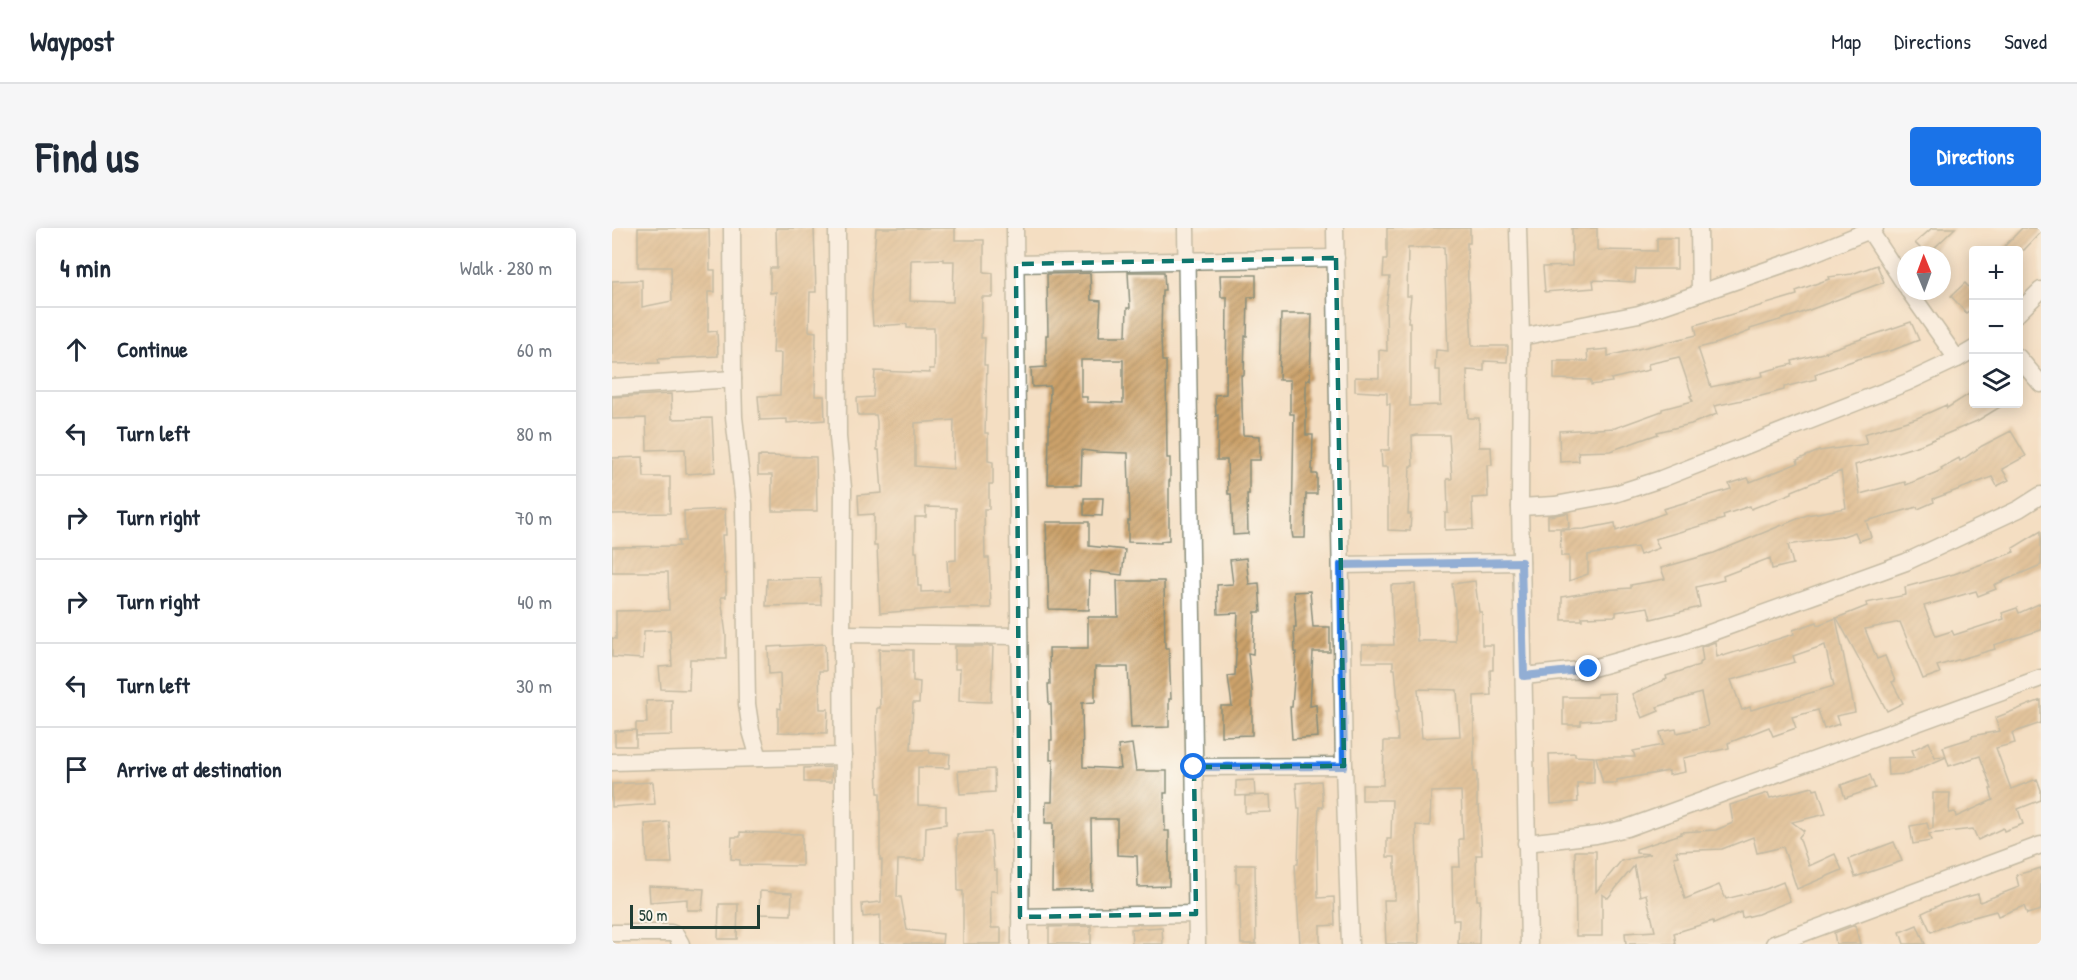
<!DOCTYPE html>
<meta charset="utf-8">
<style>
body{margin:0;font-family:"Patrick Hand",sans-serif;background:#f6f6f7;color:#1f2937}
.controls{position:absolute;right:18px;top:18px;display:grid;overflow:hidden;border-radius:6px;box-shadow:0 3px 15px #0003}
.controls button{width:54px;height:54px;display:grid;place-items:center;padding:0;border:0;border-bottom:2px solid #e0e1e3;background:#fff;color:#1f2937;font:30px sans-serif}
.compass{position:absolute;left:1285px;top:18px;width:54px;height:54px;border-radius:50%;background:#fff;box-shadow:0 3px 15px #0003;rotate:359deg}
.scale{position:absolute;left:18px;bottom:15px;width:130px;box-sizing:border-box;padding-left:6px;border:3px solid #1f3d34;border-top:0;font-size:16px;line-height:21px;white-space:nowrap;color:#1f3d34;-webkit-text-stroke:4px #fbf7ec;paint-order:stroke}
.stop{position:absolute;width:18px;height:18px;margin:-14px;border:4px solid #1a73e8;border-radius:50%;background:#fff}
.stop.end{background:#1a73e8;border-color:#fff;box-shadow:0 2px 6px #0008}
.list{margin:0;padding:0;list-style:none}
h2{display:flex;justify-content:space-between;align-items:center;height:78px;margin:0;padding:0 24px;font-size:26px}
h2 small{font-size:20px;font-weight:400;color:#747a83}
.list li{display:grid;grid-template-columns:39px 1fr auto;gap:18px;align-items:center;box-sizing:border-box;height:84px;padding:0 24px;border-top:2px solid #e0e1e3}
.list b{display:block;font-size:22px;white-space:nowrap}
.list em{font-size:20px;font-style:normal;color:#747a83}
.icon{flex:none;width:33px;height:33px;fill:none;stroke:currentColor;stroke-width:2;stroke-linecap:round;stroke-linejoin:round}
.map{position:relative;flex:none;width:1429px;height:716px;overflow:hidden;border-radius:6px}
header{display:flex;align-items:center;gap:36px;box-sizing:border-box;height:84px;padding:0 30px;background:#fff;border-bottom:2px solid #e0e1e3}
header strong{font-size:28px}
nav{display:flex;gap:33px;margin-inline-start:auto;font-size:21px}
.intro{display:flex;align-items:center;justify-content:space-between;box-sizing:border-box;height:144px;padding:0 36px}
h1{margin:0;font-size:42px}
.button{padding:15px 27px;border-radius:6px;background:#1a73e8;color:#fff;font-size:21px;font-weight:700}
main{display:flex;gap:36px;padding:0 36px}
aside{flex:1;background:#fff;border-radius:6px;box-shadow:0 3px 15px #0003}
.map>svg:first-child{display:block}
.building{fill:url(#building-hatch);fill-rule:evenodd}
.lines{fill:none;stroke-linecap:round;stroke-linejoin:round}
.minor-casing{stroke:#8a8e7b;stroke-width:19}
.minor{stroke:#fff;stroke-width:16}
.route{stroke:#1a73e8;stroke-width:8}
.marked{fill:none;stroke:#0f766e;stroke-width:4.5;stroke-dasharray:12 8;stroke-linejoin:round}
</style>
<header>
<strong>Waypost</strong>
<nav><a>Map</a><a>Directions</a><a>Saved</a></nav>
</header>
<div class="intro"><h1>Find us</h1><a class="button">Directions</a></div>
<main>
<aside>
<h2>4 min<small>Walk · 280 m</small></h2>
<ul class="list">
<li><svg class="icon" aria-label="ahead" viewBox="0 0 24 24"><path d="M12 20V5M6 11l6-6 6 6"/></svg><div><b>Continue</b></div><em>60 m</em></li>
<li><svg class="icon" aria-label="left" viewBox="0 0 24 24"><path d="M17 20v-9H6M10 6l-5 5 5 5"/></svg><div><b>Turn left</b></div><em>80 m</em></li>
<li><svg class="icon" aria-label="right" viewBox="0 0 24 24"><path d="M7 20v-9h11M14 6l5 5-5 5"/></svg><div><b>Turn right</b></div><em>70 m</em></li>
<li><svg class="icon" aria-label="right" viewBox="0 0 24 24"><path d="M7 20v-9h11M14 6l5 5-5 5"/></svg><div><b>Turn right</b></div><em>40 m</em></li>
<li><svg class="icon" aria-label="left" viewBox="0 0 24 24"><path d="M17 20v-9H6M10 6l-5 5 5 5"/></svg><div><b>Turn left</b></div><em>30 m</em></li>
<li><svg class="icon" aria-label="arrive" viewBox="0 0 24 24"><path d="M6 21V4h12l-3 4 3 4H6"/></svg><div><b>Arrive at destination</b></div></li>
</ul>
</aside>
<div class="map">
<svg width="1429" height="716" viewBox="0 0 1429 716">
<defs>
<pattern id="building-hatch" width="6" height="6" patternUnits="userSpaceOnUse" patternTransform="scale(1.5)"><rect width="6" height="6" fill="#cca26b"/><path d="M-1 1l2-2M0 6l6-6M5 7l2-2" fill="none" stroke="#a58559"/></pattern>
</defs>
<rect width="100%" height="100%" fill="#fbf7ec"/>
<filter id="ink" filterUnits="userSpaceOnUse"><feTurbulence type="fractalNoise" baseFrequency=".0167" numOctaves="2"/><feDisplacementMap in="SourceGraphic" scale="12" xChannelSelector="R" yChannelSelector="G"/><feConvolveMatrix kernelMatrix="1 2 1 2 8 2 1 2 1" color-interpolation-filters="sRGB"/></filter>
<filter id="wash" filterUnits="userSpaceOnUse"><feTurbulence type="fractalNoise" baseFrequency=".008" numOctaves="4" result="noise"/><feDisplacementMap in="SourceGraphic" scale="24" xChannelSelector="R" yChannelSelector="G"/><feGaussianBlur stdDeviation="1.35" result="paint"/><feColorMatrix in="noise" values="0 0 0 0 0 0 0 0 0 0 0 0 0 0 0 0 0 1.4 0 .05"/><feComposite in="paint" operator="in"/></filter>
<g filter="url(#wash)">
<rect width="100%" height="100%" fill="#f4dec2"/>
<g id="blocks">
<g class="building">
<polygon points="26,0 97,0 98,42 103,42 103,64 96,64 96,104 105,103 106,128 46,131 47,135 0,136 0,53 30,52 30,79 60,73 59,39 26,39"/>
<polygon points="164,0 202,0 204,64 198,64 197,103 204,104 203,168 212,168 213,192 175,195 175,191 148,192 146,168 168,167 169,125 161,125 164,64 158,65 158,40 165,40"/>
<path d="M264,0H343V12H372V44L381,45V69H370L369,110H373L372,137H375L373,205H376V233L381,234V256H377V281H372L373,330H377L379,380H335L268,385L265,318H262V286L247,287L246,267L270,265L267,222H265V194L264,187H246L245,170L261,169L263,143L318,145L317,141H322V100H295V96L261,98L259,67ZM331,31V33H342L341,74L298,73L299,32ZM342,192L341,241L303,238V195ZM314,279L344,280V332L335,333L337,363L309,364V358H306L305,324H303V289H314Z"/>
<path d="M775,0H858V15H855L856,54H857L860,118H896L895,134L872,133V143L855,142L856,190H867V219H879L880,237H875L876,269L860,270L861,301L833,302V285H836L835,251H840L837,207H805L800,208L801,238H798L796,286H799L798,303L776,302V239H770L769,222H777L778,176H775V165L743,163V149L767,150V122L775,123L774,79L778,49H771L772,31H775ZM832,19L836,123L824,122L823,142H828V177L798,178V94H796L799,68H795L796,20Z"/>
<polygon points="960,0 985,0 985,22 1045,23 1045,10 1065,10 1065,41 1024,41 1023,54 981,52 982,60 933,64 931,39 960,38"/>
<polygon points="1320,0 1343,0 1315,27 1303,15"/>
<polygon points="1410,0 1429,0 1429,4 1412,22 1389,22"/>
<polygon points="1265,37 1272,54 1184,87 1138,101 1138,103 1106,115 1086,120 1099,159 1151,148 1150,144 1181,136 1180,133 1215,124 1214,123 1299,94 1307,112 1281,122 1246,131 1203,146 1204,151 1172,159 1172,162 1149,168 1102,178 1105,186 1079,196 1045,204 1046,206 998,223 966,224 967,233 948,234 947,203 1003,200 1050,183 1050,181 1081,173 1078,168 1080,167 1067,129 1036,136 1037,142 999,151 1000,154 979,157 979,152 942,151 942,133 976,133 975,123 996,121 996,128 1085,107 1083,97 1185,67 1184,63 1217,51 1216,49 1240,46"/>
<path d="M516,44H552L553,62H550L549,108L550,133H554L555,230H558V253H557V312L549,313V315L516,314V293H518L516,225L485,224L470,222L469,256H436L438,158L420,159L419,140L434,139V107H436L435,46L478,45L479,72L489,73L487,108H514L515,80H518ZM469,132H511V175L475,174V169H469Z"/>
<polygon points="608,47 644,47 644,69 636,69 635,108 633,108 632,147 629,147 631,207 648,208 648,232 637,232 637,266 635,266 636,306 621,307 619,266 616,266 615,232 605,232 606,187 604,188 603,167 614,166 615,69 609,69"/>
<polygon points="1353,55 1362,65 1362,79 1354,85 1339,68"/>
<polygon points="669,86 700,86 698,152 694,152 694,207 701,207 700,246 705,246 705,266 694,266 693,310 681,310 680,304 682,186 678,186 678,152 667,152"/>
<polygon points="1362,163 1362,176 1393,176 1365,193 1308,217 1243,237 1248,266 1293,254 1294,257 1330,242 1329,240 1347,230 1348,233 1370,218 1399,203 1414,228 1390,241 1397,252 1385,258 1380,249 1321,271 1322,274 1306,281 1305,279 1254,293 1259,309 1247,313 1243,304 1228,309 1176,317 1181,336 1160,341 1158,330 1111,348 1112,352 1084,359 1088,379 1039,391 1036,379 1004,384 1004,388 970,389 970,392 950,392 950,369 991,362 1019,360 1019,357 1053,351 1049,340 1102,325 1195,287 1234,280 1229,243 1180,263 1180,265 1139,281 1138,278 1111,287 1112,291 1043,311 1047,320 1028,327 1025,319 976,327 976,346 957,353 957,328 949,328 948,302 972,301 1003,295 1004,303 1053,285 1051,281 1119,261 1117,256 1136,250 1138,254 1186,235 1185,232 1207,223 1255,216 1252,206 1305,190 1334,177 1335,180"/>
<polygon points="59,166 60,191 100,190 103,244 74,246 73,221 35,222 34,190 0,191 0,169"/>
<polygon points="146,228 204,229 205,283 160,283 160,247 146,247"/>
<polygon points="31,229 32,249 58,249 58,285 0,286 0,230"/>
<polygon points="472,270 491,270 490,288 472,287"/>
<polygon points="113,281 114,307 110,307 112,346 114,346 114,369 109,369 114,407 114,431 78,431 77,462 49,461 47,439 60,438 58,402 32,403 31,431 0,429 0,410 4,411 4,383 57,382 56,344 0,344 0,319 67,318 66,313 73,313 72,283"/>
<polygon points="956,285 957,300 936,300 936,288"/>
<polygon points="434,294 477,294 477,318 513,322 510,347 478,343 477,382 437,381"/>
<polygon points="1429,303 1429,337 1382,357 1384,361 1366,368 1364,363 1312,378 1324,408 1340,403 1342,407 1392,391 1390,385 1405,380 1407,385 1429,375 1429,402 1382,417 1383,421 1325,438 1328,445 1311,451 1288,394 1253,401 1265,431 1273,428 1283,453 1280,454 1291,475 1275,483 1225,390 1255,378 1254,375 1294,367 1293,359 1342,346 1384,331 1402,324 1401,320"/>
<polygon points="634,330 637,356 647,355 649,384 643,384 641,426 636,425 640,464 640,507 609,508 609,478 620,478 616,448 623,447 626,385 606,386 605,357 621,356 618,332"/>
<polygon points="208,350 209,377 154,378 155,351"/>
<polygon points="505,353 552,353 553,420 557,420 559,471 557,471 557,499 519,500 516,439 483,439 483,474 470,475 471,539 509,541 506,518 520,516 524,543 555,543 555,565 552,565 553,603 557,603 557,658 526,659 525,628 505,627 505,591 479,591 480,662 440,663 441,595 433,595 434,574 440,574 441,532 438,532 438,512 440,512 439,476 437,476 436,456 438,456 437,420 476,420 476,389 506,389"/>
<path d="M863,353L867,384H870V417H881V442H878L879,467L862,468V544H865V578H867L870,627H864L865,672H868L867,716H846L847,692H841L840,639H848L847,611H851L849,563L819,564L818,598L804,597L807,716H774L772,672H783V629H775V611H779L780,572H750V557H771L772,513H786L784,484H787L783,441H781V434H750V417H782L779,357L803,356L805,413H843V380L840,356ZM806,461L845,462L848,508L810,510Z"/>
<polygon points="698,363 701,399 718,399 718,424 701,424 698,478 704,477 706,509 680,511 678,479 680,479 684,424 683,424 682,399 684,399 682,364"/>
<path d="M1224,390L1243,484L1224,488L1227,496L1212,501L1206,482L1180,489L1184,500L1161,508L1157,499L1116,515L1117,520L1071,530L1073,544L1057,547V543L1005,552V555H991L984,529H1023L1021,523L1051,517L1048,504L1064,501L1065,505L1096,498L1089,465L1045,479L1047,483L1030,490L1020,466L1055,451L1054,448L1087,437V435L1091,433L1089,419L1103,414L1105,429L1110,427L1111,428L1182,406L1181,402L1205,394L1206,397ZM1213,417L1222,458L1139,482L1138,479L1130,482L1119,452L1183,434L1181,428Z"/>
<polygon points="213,416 214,443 207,443 208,481 216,481 215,505 166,504 166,480 169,481 168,445 157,446 156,419"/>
<polygon points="343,418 381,418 379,474 347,473 348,441 343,441"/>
<polygon points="267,421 301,422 301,453 308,454 307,475 301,475 299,522 317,522 318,525 338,526 337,540 306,539 306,577 334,578 334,596 314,599 313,632 286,632 285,669 289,669 295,702 331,706 330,716 268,716 268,687 251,689 250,676 269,674 270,632 268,632 268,565 266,565 264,503 265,480 268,480"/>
<polygon points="1003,465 1004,491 969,493 969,497 951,497 951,469 985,469 985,466"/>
<polygon points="60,472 60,507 24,508 24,495 35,495 34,473"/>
<polygon points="1429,472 1429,495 1400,505 1403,515 1384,520 1399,561 1425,551 1429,562 1429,572 1406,581 1411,596 1392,603 1391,600 1366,612 1361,601 1317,606 1319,613 1301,616 1298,598 1315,595 1317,602 1321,600 1321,565 1338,565 1337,585 1343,584 1344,589 1381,572 1378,561 1380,561 1368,528 1337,538 1334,529 1295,546 1276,547 1275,530 1303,529 1300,522 1317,514 1323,529 1334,528 1331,519 1360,510 1360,508 1388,503 1383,490"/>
<polygon points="24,502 24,518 3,518 3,503"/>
<polygon points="963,525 963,528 982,529 982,555 965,555 966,574 939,576 937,526"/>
<polygon points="220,539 219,554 192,554 192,540"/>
<polygon points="382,541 383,564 348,566 346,543"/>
<polygon points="1258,547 1263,560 1233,570 1229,557"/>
<polygon points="642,552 643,567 624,568 624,553"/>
<polygon points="709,553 711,579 707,579 705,614 706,670 722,669 723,697 708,698 708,716 688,716 683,636 686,636 688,581 686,581 684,555"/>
<polygon points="41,554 43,576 0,579 0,556"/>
<polygon points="1201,559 1202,562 1206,561 1214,586 1180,594 1192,603 1187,609 1197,638 1223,626 1230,642 1185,661 1171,619 1145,625 1141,609 1110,621 1064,623 1066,628 1062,629 1073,671 1107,657 1114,671 1154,661 1171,654 1178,673 1146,686 1130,690 1129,684 1102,696 1101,693 1062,705 1064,716 1014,716 1013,705 1043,703 1034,666 1028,668 1022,638 996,670 990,666 990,708 964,708 963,623 984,623 984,664 1009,633 1039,626 1024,625 1024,621 1069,606 1069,604 1104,602 1121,595 1118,577 1156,565 1158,570"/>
<polygon points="658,567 659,584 633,585 633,568"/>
<polygon points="57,594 60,635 35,635 33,596"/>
<polygon points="128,604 190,606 190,638 128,637 128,632 119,631 120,609 128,609"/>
<polygon points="379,604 382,642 385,642 385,663 378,663 379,700 389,700 389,716 351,716 351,663 346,663 345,606"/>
<polygon points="1282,614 1290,633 1243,649 1237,631"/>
<polygon points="624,637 643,637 644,716 629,716 627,655 624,655"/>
<polygon points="1429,640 1429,682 1415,686 1412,678 1386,688 1384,683 1343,694 1319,704 1310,685 1332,675 1366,666 1368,674 1407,659 1404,647"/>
<polygon points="37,658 92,661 90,682 75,682 75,671 38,674"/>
<polygon points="148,663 180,665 179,687 147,686"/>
<polygon points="107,676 126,676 125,711 106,711"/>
<polygon points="1243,697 1248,716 1224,716 1222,705"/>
<polygon points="1305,697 1313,716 1292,716 1288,704"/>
<polygon points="479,698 479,716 437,716 437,699"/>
<polygon points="550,699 551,716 520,716 519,701"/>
</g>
</g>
</g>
<g filter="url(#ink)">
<use href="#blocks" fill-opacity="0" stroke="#8a8e7b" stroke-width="1.5"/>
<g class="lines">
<defs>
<g id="minor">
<polyline points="120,0 121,151 122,189 132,276 135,476 139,503 147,530"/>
<polyline points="225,0 226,209 231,260 230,406 232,716"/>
<polyline points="403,0 409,573 408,716"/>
<polyline points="574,0 585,716"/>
<polyline points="723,0 732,538 738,716"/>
<polyline points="906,0 909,109 908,279 917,716"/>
<polyline points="1087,0 1088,65"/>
<polyline points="1258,3 1294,58"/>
<polyline points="404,36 724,30"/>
<polyline points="1297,63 1345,131"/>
<polyline points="1406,85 1429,62"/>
<polyline points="909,109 1027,86 1187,31 1263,0"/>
<polyline points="1406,129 1429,156"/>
<polyline points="0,159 121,151"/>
<polyline points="908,279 943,277 1003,266 1049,251 1296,154 1345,131 1362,121"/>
<polyline points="729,337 909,334"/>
<polyline points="230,406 407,408"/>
<polyline points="912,448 977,441 1070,415 1294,334 1407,281 1429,267"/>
<polyline points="0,534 231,528"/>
<polyline points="582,539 732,538"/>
<polyline points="914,615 984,607 1015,600 1429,450"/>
<polyline points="408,689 584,686"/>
<polyline points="0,705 59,705 64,707 69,716"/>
<polyline points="1162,716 1429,617"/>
</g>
</defs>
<use href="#minor" class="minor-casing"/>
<use href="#minor" class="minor"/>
</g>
</g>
<g class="lines" filter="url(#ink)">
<polyline class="route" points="582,539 732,538 729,337 909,334 912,448 977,441"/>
</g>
<path d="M0 0H1429V716H0ZM724,30L732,538L582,539L584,686L408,689L404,36Z" fill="#f4dec2" fill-opacity=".55" fill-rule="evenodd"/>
<path class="marked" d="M724,30L732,538L582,539L584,686L408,689L404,36Z"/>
</svg>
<div class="controls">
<button>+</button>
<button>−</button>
<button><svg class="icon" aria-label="layers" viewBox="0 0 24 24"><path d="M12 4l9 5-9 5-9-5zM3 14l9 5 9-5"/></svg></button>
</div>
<svg class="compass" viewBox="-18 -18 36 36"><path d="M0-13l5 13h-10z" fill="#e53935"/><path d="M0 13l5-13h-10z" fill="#747a83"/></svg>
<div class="scale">50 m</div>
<div class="stop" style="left:582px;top:539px"></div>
<div class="stop end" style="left:977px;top:441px"></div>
</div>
</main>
